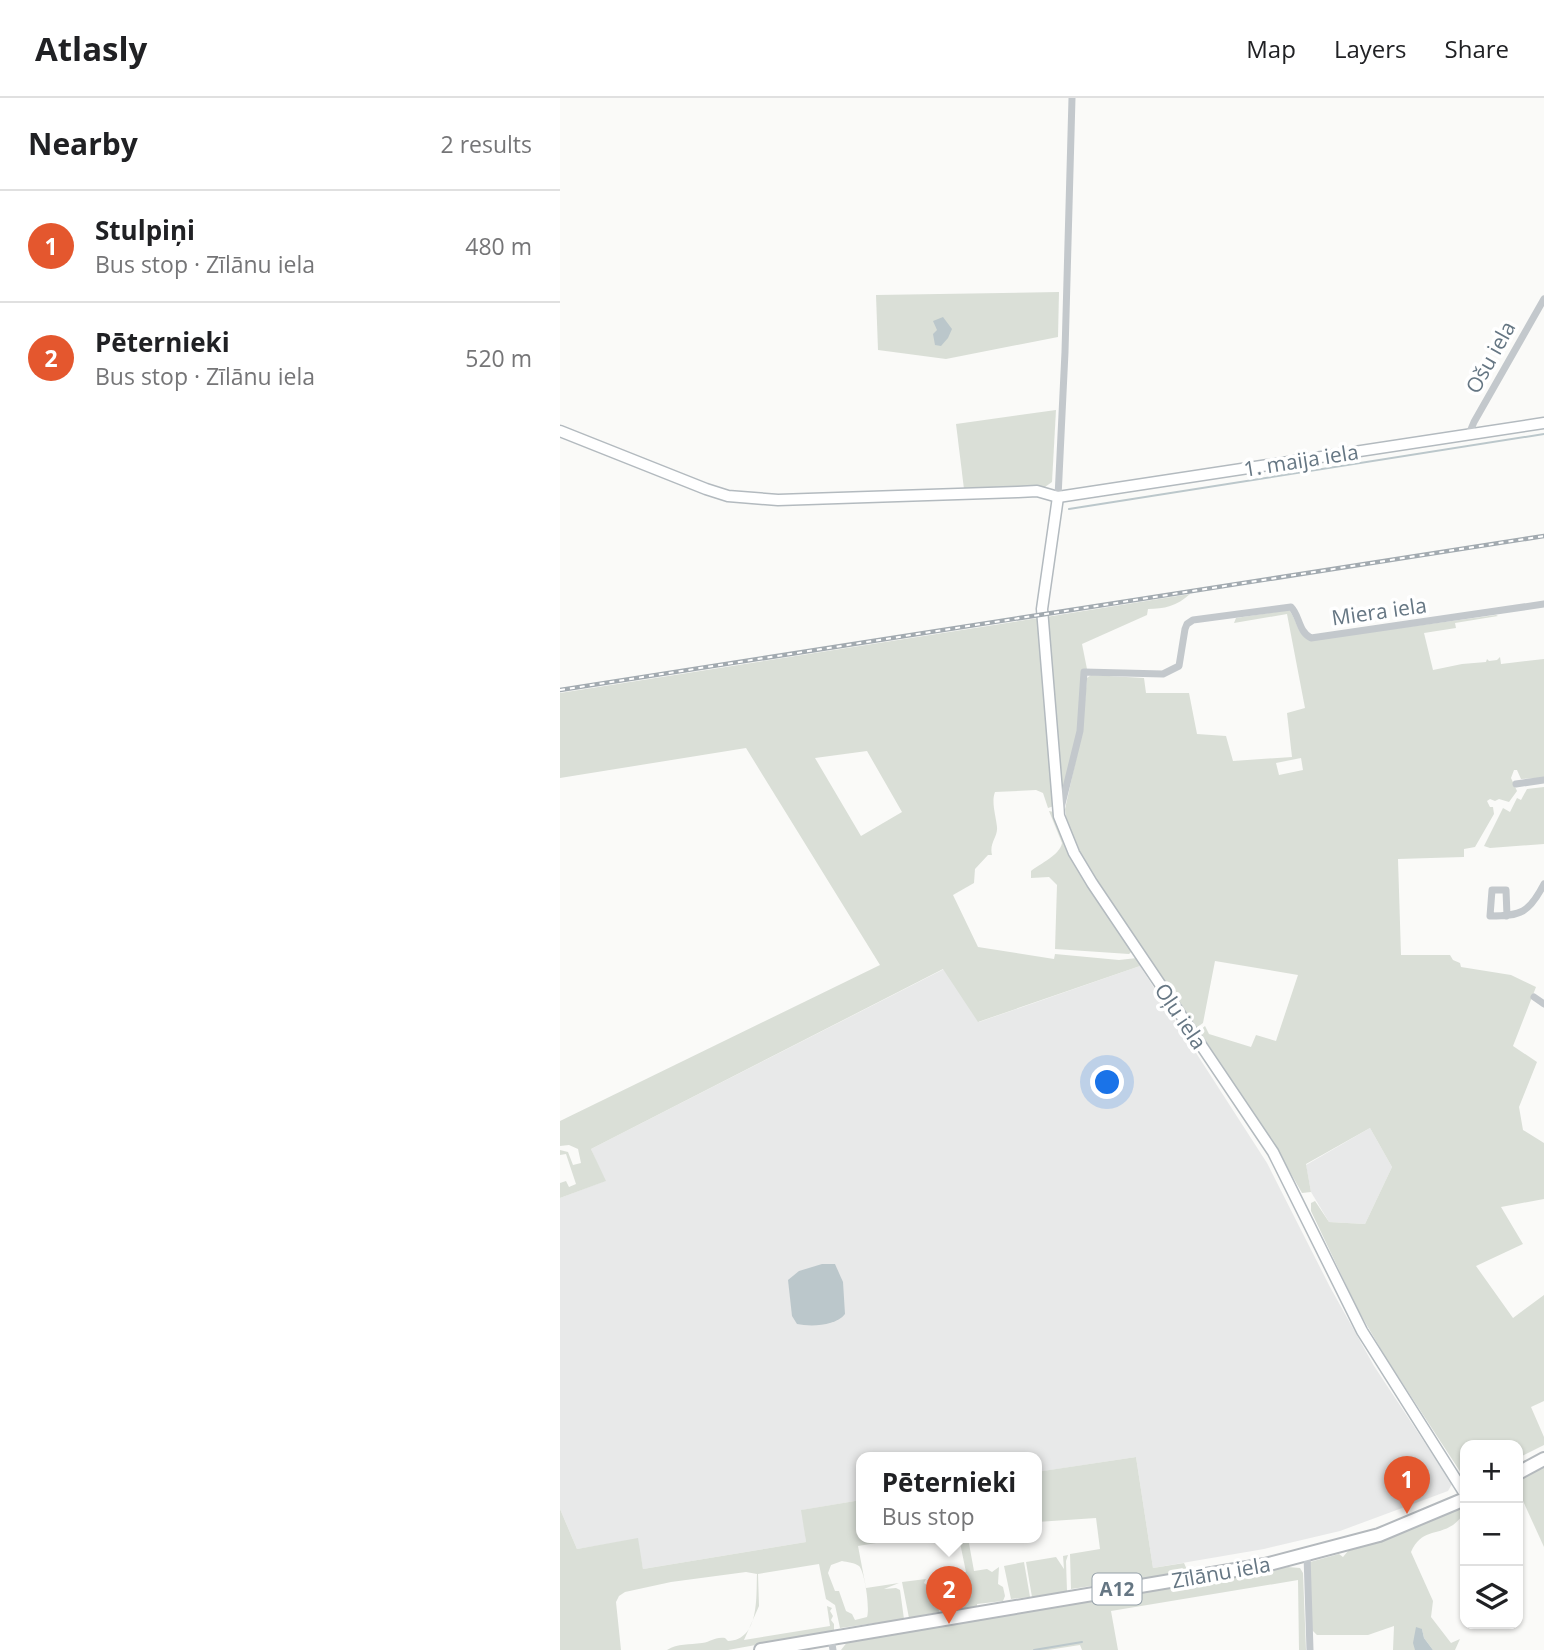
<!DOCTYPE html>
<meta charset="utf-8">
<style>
body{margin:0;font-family:"Open Sans",sans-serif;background:#f2f2f2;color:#202124}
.controls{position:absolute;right:21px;bottom:21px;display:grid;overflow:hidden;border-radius:14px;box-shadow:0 2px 5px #0004}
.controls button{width:63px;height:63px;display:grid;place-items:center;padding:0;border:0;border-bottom:2px solid #e0e0e0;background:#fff;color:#202124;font:35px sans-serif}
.you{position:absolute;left:548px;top:985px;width:24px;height:24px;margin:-18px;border:5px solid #fff;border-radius:50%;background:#1a73e8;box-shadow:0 0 0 10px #1a73e833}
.badge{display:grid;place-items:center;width:46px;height:46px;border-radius:50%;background:#e4572e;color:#fff;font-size:23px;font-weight:700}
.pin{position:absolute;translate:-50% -58px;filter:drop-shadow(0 2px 4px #0008)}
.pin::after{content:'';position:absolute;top:37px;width:24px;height:21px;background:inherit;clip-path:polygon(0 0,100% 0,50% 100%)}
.popup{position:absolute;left:296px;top:1354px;width:186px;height:91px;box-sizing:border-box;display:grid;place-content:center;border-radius:14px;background:#fff;filter:drop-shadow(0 2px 5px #0005);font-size:23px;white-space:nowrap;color:#757577}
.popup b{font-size:26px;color:#202124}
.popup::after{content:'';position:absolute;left:50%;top:100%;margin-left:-14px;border:14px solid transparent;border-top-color:#fff}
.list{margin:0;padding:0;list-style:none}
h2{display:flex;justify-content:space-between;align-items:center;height:91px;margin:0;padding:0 28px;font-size:30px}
h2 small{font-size:23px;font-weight:400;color:#757577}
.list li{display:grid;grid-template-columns:46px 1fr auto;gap:21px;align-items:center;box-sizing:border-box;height:112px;padding:0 28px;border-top:2px solid #e0e0e0}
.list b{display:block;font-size:26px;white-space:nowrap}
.list p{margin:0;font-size:23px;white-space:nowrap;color:#757577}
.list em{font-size:23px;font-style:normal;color:#757577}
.icon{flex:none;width:38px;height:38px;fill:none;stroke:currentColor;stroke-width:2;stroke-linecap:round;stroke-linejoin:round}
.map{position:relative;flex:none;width:984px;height:1552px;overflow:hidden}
header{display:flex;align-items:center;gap:42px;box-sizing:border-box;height:98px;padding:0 35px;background:#fff;border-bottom:2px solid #e0e0e0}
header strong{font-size:33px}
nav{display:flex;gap:38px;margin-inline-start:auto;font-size:24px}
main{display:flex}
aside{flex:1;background:#fff}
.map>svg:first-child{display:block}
.built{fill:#e8e9e9}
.green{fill:#dadfd7;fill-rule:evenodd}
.water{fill:#bbc7cb}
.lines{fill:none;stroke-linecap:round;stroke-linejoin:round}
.stream{stroke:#bbc7cb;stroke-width:2}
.secondary-casing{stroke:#b3babf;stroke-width:13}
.highway-casing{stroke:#b4b9bd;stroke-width:16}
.street{stroke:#c3c8cc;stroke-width:7}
.secondary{stroke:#fff;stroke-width:10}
.highway{stroke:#fff;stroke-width:12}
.rail-casing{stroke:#a2aab0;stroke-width:4.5}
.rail{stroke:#fff;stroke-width:2;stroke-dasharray:5;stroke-linecap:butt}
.labels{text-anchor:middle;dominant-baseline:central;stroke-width:7;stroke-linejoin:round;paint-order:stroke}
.shield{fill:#fff;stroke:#939fa8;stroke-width:2}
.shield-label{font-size:19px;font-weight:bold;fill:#657683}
.street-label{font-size:21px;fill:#657683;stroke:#fff}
</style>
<header>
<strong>Atlasly</strong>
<nav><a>Map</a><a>Layers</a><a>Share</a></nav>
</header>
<main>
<aside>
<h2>Nearby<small>2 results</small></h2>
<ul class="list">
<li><span class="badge">1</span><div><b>Stulpiņi</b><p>Bus stop · Zīlānu iela</p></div><em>480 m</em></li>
<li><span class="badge">2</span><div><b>Pēternieki</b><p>Bus stop · Zīlānu iela</p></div><em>520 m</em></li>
</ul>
</aside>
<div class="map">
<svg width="984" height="1552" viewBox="0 0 984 1552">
<rect width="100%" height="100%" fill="#fafaf8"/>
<g class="built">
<polygon points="580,868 707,1065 770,1189 814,1268 892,1386 888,1393 780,1433 704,1451 593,1470 576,1359 477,1374 476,1360 302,1360 301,1402 242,1412 246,1444 83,1471 77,1441 17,1451 0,1411 0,1100 45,1083 31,1051 384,871 419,924"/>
<polygon points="810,1030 832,1069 805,1126 769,1124 751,1094 746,1067"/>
</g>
<g class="green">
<polygon points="499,194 498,239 386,261 318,252 316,197"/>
<polygon points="496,312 492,384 485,389 404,391 396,326"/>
<path d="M630,496C617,508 604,511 588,511L587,517L522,546L527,571L524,572L518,632L504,688H501L486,519Z"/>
<path d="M729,512C738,523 736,537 751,542L936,517L938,518L895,525L896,530L864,535L873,572L902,566L926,564L927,561L929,563L937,562L940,559L941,566L984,561V680L961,681L957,672H954L951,680L957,693L949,704L939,701L935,703L930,701L927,703L930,709H933L934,716L915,749L904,751V759L838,761L841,857H890L893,862L900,865L901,869L951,877L976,889L953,948L977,964L959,1009L963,1032L984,1045V1101L941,1109L963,1146L916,1168L953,1220L984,1197V1303L971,1309L984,1339V1347L958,1360V1347H905V1381L826,1260L798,1212L751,1113V1105L755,1103L769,1124L805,1126L832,1069L810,1030L746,1066L751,1094L742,1095L714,1046L639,933L645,928L649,936L691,949L696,937L716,943L738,877L655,863L643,925L636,930L528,771L507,725L505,711L522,634L527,580L531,577L584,580L586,595H629L637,636L666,638L673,663L732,659L727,615L745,610L727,516L674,525L676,520ZM741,660L743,672L719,677L716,665Z"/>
<path d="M478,520L494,708L488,710L483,695L476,692L435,694C431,704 436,718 437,729C438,739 429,745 432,757H428L415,771L414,785L393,797L418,849L494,861L495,856L559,862L577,860L580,868L418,924L383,871L31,1051L46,1083L0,1100V1085L6,1083L9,1089L16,1086L6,1056L0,1057V1052L8,1054L13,1067L21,1065L18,1051L9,1047L0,1048V1023L320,867L186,650L0,680V595ZM307,653L342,714L301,738L255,660Z"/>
<polygon points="984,689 984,746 930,750 924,748 943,710 950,714 957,700 961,702 967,691"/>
<path d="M489,713L494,714C507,766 542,809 572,853L569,856L495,851L497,787L489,779L471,780V773C481,765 500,757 502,745Z"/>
<polygon points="576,1359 593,1470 624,1465 628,1474 511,1491 510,1456 540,1451 536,1420 477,1424 476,1374"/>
<polygon points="984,1368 984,1449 958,1392 958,1381"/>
<path d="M301,1402L302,1440H346L298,1448L306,1490L339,1485L324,1491L336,1490L340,1492L344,1521L280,1530L275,1507L266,1501L259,1466L198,1476L199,1508L184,1542L270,1528L267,1508L272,1510L270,1513L273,1518L271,1522L274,1526V1533L168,1552H107C118,1545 129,1547 142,1545C152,1544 153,1539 165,1540L168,1543C200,1542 196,1498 197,1476L186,1474L111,1484L65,1494L59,1498L56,1504L61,1552H0V1411L17,1451L78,1440L83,1471L246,1444L241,1412ZM282,1463C287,1464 295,1465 299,1468C305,1474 310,1511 307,1519L295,1522L292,1516L286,1513L279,1493H275L268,1475L271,1467Z"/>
<path d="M905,1407V1416C901,1419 897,1424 893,1427C876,1438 861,1431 851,1454L873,1503L871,1519L891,1545L900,1541L895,1552H873L864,1540L862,1531L855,1552H833L834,1528L808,1537H757L751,1531L750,1464L779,1456L783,1459L788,1453L860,1428Z"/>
<polygon points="399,1440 408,1440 414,1473 427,1471 432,1474 439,1469 438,1486 443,1489 445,1498 443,1503 417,1506 417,1508 390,1513 383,1511 377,1479 406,1474"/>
<polygon points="508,1457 506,1463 507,1493 472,1499 466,1464 496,1459 504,1471 503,1458"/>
<polygon points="464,1464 470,1499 451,1501 444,1468"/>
<polygon points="728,1469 740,1470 743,1475 746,1552 739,1552 738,1482 551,1513 558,1552 522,1552 520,1547 488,1552 281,1552 288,1543"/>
<polygon points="374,1479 379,1514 349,1520 342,1484 366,1481 364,1485 368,1488 369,1480"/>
</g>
<g class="water">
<polygon points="383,219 392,231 388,240 381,248 375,247 373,236 377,232 373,223"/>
<path d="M262,1166H275L283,1184L285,1216C276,1228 251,1229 237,1226L232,1218L228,1182L239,1173Z"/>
<polygon points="856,1529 862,1531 864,1540 873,1552 855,1552 853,1545"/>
</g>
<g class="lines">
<g class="stream">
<polyline points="509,411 984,336"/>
<polyline points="474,1552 522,1544"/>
</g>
<defs>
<g id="secondary">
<polyline points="0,333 146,391 168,398 218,402 458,394 477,393 498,399 984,325"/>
<polyline points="498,399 482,511 499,718 514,755 532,785 713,1054 802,1233 905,1396"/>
</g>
<g id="highway">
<polyline points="958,1375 984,1361"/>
<polyline points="201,1552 705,1467 819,1437 905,1401"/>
</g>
</defs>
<use href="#secondary" class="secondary-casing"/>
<use href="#highway" class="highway-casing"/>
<g class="street">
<polyline points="909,336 914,324 984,201"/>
<polyline points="498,399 505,254 512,0"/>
<polyline points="956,686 984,682"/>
<path d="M500,714L520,633L524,574L603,576L619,568L625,531L627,526L633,522L731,509C740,518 738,533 751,540L984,506"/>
<path d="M947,818L946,792H932L930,818C961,818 969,815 984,786"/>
<polyline points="974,899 984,906"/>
<polyline points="747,1457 750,1552"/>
<polyline points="271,1540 273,1552"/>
</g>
<use href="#secondary" class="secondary"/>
<use href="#highway" class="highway"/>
<defs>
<polyline id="rail" points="0,592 984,438"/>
</defs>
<use href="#rail" class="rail-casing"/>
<use href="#rail" class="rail"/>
</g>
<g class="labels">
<rect class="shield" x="532.5" y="1475.5" width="49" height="31" rx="5"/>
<g class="shield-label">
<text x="557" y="1491">A12</text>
</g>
<g class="street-label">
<text transform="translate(930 259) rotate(-61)">Ošu iela</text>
<text transform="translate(741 362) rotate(-9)">1. maija iela</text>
<text transform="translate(819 513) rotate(-8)">Miera iela</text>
<text transform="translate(621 918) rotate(56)">Oļu iela</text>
<text transform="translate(661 1474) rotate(-10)">Zīlānu iela</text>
</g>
</g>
</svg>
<div class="controls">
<button>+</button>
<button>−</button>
<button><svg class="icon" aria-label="layers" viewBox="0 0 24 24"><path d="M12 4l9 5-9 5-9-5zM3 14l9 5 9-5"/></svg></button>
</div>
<div class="you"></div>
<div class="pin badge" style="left:847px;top:1416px">1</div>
<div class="pin badge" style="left:389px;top:1526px">2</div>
<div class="popup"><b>Pēternieki</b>Bus stop</div>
</div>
</main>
